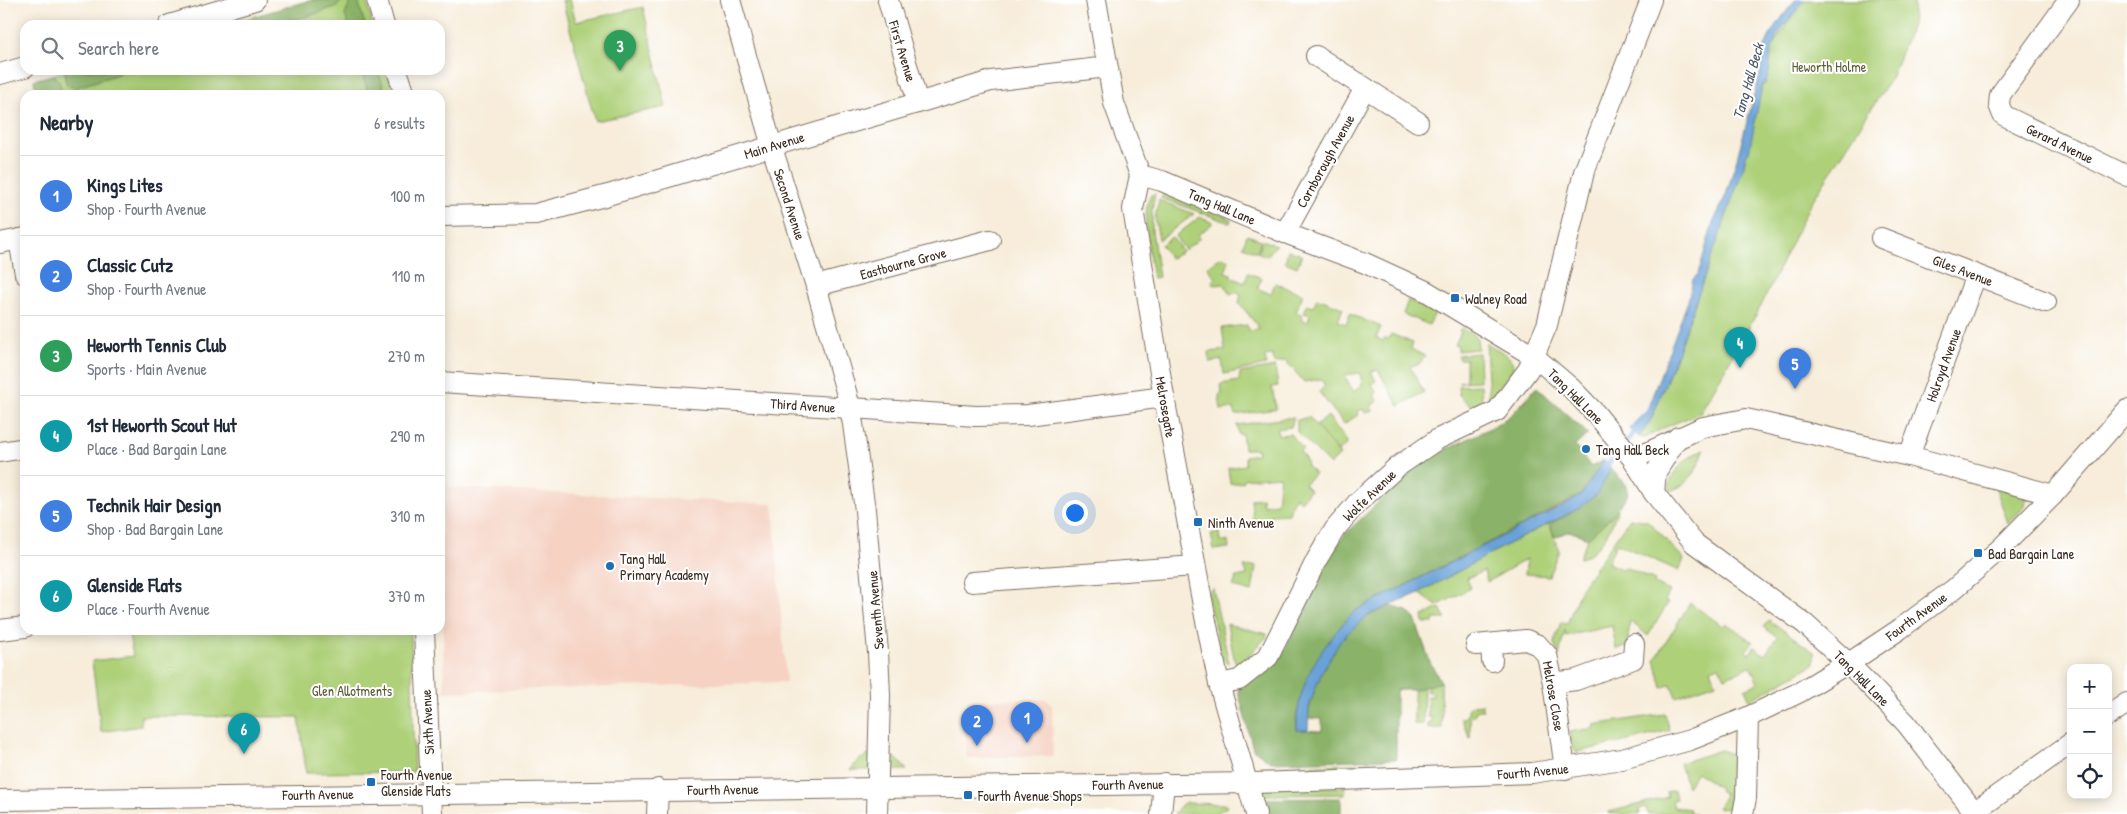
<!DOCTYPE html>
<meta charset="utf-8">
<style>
body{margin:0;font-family:"Patrick Hand",sans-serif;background:#f6f6f7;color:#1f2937}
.controls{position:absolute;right:15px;bottom:15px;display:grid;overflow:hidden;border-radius:10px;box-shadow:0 2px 12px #0003}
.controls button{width:45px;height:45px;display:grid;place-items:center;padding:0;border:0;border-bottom:1px solid #e0e1e3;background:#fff;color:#1f2937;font:25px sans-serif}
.you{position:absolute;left:1074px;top:512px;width:18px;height:18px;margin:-12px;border:4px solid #fff;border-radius:50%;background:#1a73e8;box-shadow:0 0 0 8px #1a73e833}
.badge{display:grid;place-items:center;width:32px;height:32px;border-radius:50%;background:#111827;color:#fff;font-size:16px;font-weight:700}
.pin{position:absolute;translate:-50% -41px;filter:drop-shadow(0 1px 2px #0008)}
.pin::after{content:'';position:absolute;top:26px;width:18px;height:15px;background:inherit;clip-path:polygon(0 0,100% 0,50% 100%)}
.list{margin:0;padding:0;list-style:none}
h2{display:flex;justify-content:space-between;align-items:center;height:65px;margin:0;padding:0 20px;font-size:21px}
h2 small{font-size:16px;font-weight:400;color:#747a83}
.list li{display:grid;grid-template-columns:32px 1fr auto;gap:15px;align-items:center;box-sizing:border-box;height:80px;padding:0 20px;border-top:1px solid #e0e1e3}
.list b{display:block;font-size:19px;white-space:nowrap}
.list p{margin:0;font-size:16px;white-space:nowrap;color:#747a83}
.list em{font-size:16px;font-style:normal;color:#747a83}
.icon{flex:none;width:28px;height:28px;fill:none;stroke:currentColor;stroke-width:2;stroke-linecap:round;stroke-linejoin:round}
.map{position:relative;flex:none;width:2127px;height:814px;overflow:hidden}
.search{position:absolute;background:#fff;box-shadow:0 2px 12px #0003;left:20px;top:20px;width:425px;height:55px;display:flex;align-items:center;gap:12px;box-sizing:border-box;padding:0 18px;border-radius:15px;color:#747a83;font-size:19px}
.panel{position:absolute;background:#fff;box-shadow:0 2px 12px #0003;left:20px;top:90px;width:425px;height:545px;border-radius:15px}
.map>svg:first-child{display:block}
.built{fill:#f5d2c2}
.green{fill:#add078;stroke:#747d4b;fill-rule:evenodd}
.forest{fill:#8ab268;stroke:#626e43}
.water{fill:#69a2d8;stroke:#52667b}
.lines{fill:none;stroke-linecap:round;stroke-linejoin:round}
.stream{stroke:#69a2d8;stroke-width:5}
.minor-casing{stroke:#7d6e60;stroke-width:22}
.minor{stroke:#fff;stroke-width:20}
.poi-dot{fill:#1f6fb2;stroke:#fff;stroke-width:2}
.labels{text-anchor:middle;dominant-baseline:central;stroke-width:4;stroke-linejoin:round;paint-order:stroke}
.street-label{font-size:14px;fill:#3b2a1e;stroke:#fff}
.park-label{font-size:14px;fill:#5d5c39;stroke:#fff}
.poi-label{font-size:14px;fill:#3b2a1e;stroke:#fff;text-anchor:start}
.water-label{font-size:15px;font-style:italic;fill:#4d5a68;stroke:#fff}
</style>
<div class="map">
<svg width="2127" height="814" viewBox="0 0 2127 814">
<rect width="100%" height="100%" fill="#fff"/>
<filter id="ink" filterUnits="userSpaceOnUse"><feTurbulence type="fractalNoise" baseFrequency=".02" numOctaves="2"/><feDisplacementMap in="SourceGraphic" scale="10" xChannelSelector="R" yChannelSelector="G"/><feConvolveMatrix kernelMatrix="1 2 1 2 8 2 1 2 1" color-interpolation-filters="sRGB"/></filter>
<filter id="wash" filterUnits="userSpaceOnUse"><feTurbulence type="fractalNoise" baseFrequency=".0096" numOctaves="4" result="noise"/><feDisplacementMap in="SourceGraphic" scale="20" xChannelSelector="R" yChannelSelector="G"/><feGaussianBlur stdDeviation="1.12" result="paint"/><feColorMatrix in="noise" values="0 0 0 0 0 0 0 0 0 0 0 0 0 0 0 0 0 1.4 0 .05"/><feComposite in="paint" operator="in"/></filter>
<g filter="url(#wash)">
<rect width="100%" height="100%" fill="#f7edda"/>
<g class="built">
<polygon points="441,487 773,504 786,682 444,692"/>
<polygon points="1046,699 1052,706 1053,756 967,758 965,718 967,715 967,700"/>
</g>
<g class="green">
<polygon points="311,0 366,0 373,25 225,25"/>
<polygon points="562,0 570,0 576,22 643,7 666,107 595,121"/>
<polygon points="1805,0 1914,0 1912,25 1891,78 1809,206 1761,306 1700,413 1668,426 1645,438 1639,437 1652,418 1678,351 1743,169 1762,86 1766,83 1772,47 1790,19"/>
<polygon points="70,70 387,70 395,95 37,95 34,80"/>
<polygon points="1165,192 1231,219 1230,223 1161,198"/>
<path d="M1155,194L1152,210V231L1159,277L1153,278C1150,256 1140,215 1151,195Z"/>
<polygon points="1159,200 1194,214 1159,240 1155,218"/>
<polygon points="1200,217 1213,223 1198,235 1200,238 1185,250 1175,236"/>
<polygon points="1247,235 1261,240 1257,252 1243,246"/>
<polygon points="1172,237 1182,251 1171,259 1161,245"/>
<polygon points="1262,240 1276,245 1267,256 1258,253"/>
<polygon points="1288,250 1302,255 1297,267 1285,262"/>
<path d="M1221,257L1229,260L1225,272L1231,274V277L1245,283L1248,273L1262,278L1257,288L1271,294L1275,283L1303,294L1296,312L1303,315L1302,320L1308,322L1310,315L1304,313L1307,305L1313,307L1317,298L1343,308L1338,321L1346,324L1350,314L1381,327L1376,338L1383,341L1385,338L1388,340L1391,334L1413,343L1411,349L1425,356L1419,364L1410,366L1424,392L1399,406L1378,370L1371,371L1376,381L1372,384L1377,393L1374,395L1378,401L1371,406L1373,411L1365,413L1363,409L1357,412L1358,415L1344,424L1319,392L1325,386L1321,379L1304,382L1286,361L1274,363L1273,355L1265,356L1266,365L1224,374L1222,360L1210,362L1209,352L1225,350L1222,328L1247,325L1249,331L1260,329L1239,303L1241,294L1237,292L1230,294L1224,284L1214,285L1211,282L1216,278L1207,267ZM1360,373L1362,385L1354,392L1344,375Z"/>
<polygon points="1408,300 1435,313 1429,325 1403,314"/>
<polygon points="1461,328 1477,337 1478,349 1458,351 1458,345 1455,345 1461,332 1459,331"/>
<path d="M1486,343C1496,349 1515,355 1513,369L1489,399Z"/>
<polygon points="1479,353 1480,381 1458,382 1466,381 1466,359 1459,359 1458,355"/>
<polygon points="1275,367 1278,386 1272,387 1276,409 1235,415 1233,408 1221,410 1219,395 1222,394 1221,384 1239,381 1240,373"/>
<polygon points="1481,385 1482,401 1471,406 1459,395 1458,386"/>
<polygon points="1328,416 1348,443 1338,452 1316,426"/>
<polygon points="1294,417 1291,427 1277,429 1278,435 1290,434 1303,449 1300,452 1308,463 1306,465 1315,474 1304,484 1310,490 1301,501 1296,497 1292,502 1289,514 1270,515 1271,519 1253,522 1251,499 1262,498 1263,505 1277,503 1280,476 1244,479 1243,482 1230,484 1228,468 1245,465 1245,456 1258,454 1257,449 1244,449 1242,434 1238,434 1237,425"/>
<polygon points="1309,417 1340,455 1330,465 1297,432 1297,420"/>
<path d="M1704,449C1699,468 1689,486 1669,491C1669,471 1687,457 1704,449Z"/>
<polygon points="1995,486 2027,495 2025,507 2008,523"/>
<path d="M1618,509C1612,526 1599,555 1579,558L1588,538Z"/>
<polygon points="1630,518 1648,521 1684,559 1679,571 1616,543 1608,563 1623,570 1625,567 1655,580 1654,584 1670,591 1665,601 1668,603 1648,636 1630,621 1627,647 1616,649 1612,626 1566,636 1565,630 1559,657 1554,643 1561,622 1567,624 1581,588"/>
<polygon points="1549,524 1559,550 1549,576 1525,574 1527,559 1487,582 1484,571 1467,578 1471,588 1437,606 1419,593 1512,542"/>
<polygon points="1219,532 1220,541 1228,541 1229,548 1214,550 1211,534"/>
<polygon points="1256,566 1252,592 1233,587 1236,577 1247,575 1244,567"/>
<polygon points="1213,588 1229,663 1222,659 1207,593"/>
<polygon points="1690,603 1723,626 1726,623 1753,642 1746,651 1749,654 1754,647 1765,655 1777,637 1763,627 1769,620 1814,652 1814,664 1750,700 1745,689 1758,683 1750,666 1725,678 1719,666 1710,669 1716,683 1676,697 1671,684 1662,688 1655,660"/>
<polygon points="1440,608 1446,619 1434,619 1433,623 1424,623 1423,616"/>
<polygon points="1227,624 1267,634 1266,638 1244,660 1235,663"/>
<polygon points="128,630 411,630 414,772 306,773 299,717 141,716 141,726 101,732 92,661 133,656"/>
<polygon points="1441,682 1442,728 1428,728 1428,724 1431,723 1431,717 1428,717 1427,696 1433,696 1433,692 1427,692 1427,685"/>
<polygon points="1424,686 1423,724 1414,724 1414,690"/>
<polygon points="1483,704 1481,706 1483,710 1478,710 1470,719 1470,738 1461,718 1466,718 1466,715 1468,715 1468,709 1472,705"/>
<polygon points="1665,714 1670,730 1633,740 1577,752 1572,748 1569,732 1594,728 1593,725"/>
<polygon points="1721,750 1733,755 1728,809 1717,808 1725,795 1719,791 1720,788 1697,772 1687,787 1680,763"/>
<polygon points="868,755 871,755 870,770 850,770 859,760"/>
<polygon points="888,756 896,758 907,770 891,770 887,767"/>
<polygon points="1361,764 1357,769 1265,771 1260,769 1261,767"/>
<polygon points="1345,787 1345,794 1263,795 1261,788"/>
<polygon points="1674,790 1676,799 1672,801 1674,807 1690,809 1689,812 1697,814 1648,814 1646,807 1639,809 1640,814 1609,814 1609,812 1668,797 1667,792"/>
<polygon points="1186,803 1225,804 1227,807 1214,814 1174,814 1181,805"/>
</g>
<g class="forest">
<polygon points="311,0 343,0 336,7 299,19 288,19 278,25 225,25"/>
<polygon points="351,0 358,0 365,25 348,25 345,15"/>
<polygon points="70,70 124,70 118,74 75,88 67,85 65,79 65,71"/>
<polygon points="361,70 378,70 386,95 369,95"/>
<polygon points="53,75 59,81 63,95 37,95 34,80"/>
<path d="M1537,387L1588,434L1575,446L1591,467L1604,460L1581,495L1355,611L1340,627L1296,715L1297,730L1322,731V719L1308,718C1312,683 1338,632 1370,615C1377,611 1384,609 1391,606L1407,611L1415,619L1430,662L1441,682L1414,690H1396V759L1271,762L1253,749L1238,691L1241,684L1269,670L1283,654L1311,587L1344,535L1405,477L1433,456L1498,424L1512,414Z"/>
<polygon points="1611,469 1625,483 1628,494 1613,515 1588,538 1569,531 1555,537 1549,524 1564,517 1597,494"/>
<polygon points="1341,798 1341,814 1270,814 1266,800 1267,799"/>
</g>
<g class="water">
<path d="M1795,0H1805C1794,14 1776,31 1772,49C1769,60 1772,78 1762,86L1749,152L1746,155L1743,169L1678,351L1652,418L1639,437L1629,428L1647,410L1688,301L1693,279L1698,274L1713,223L1726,195L1737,158L1760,74L1764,48L1772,31Z"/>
<path d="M1604,460L1611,469L1597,494L1580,508L1512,542L1419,593L1369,615L1350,631L1340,642L1323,670L1316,687L1309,707L1308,730H1297C1295,684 1323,643 1355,611L1570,502L1581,495Z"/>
</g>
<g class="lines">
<g class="stream">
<polyline points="1625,443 1638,428"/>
<polyline points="1605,468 1620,450"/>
</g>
</g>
</g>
<g filter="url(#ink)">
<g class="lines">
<defs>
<g id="minor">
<polyline points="377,0 384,25"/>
<polyline points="730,0 775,157 816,286 847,395 853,424 865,510 878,652 880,695 877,814"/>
<polyline points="888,0 918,103"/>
<polyline points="1096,0 1114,103 1140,175 1133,209 1164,397 1205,616 1219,684 1256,814"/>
<polyline points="2069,0 2000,95 1999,105 2003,115 2127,176"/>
<polyline points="169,25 255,0"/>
<polyline points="1316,56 1418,122"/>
<polyline points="397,70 405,95"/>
<polyline points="0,74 25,67"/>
<polyline points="1140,175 1162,181 1285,233 1365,263 1426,291 1535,357 1570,387 1596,414 1633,459 1654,493 1694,543 1805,624 1848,663 1906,723 1976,814"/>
<polyline points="440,216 536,214 608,195 991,81 1107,67"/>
<polyline points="1285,233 1365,88"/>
<polyline points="1881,238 2046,302"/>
<polyline points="19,239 25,274"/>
<polyline points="0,243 25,238"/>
<polyline points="816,286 990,240"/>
<polyline points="440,382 976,416 1028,415 1164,397"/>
<polyline points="0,452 25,448"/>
<polyline points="1909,456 1976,275"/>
<polyline points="1633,459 1703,427 1746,419 1909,456 2053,495"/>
<polyline points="1654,493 1656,472 1678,437"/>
<polyline points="972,582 1195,566"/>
<polyline points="0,630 25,627"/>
<polyline points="424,630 432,814"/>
<polyline points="1491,644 1492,661"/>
<polyline points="1476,645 1526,640 1538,645 1547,655 1553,683 1565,769"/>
<polyline points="1553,683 1576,680 1633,659 1634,644"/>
<polyline points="1219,684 1239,680 1268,657 1317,559 1335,529 1357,503 1397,467 1438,439 1497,411 1528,370 1547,325 1584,172 1651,0"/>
<polyline points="2108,716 2127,703"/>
<polyline points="0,800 1254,783 1532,773 1622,759 1690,740 1748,717 1800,692 1858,657 1900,629 1954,589 2002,547 2053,495 2127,410"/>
<polyline points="1974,812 2071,743"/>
<polyline points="657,814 658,789"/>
<polyline points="1161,814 1164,783"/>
<polyline points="1743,814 1746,798 1748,717"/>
</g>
</defs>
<use href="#minor" class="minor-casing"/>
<use href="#minor" class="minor"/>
</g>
</g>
<g class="poi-dot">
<rect x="1450" y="293" width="10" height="10" rx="2.5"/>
<circle cx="1586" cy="449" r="5"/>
<rect x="1193" y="517" width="10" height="10" rx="2.5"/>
<rect x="1973" y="548" width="10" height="10" rx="2.5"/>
<circle cx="610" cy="566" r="5"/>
<rect x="366" y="777" width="10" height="10" rx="2.5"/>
<rect x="963" y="790" width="10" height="10" rx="2.5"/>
</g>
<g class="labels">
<g class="street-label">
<text transform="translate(903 51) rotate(73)">First Avenue</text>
<text transform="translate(2060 143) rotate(26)">Gerard Avenue</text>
<text transform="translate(774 145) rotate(-17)">Main Avenue</text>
<text transform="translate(1325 161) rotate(-61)">Cornborough Avenue</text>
<text transform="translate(790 204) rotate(72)">Second Avenue</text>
<text transform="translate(1222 206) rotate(23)">Tang Hall Lane</text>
<text transform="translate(903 263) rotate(-15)">Eastbourne Grove</text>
<text transform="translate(1963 270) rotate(21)">Giles Avenue</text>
<text transform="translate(1943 365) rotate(-70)">Holroyd Avenue</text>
<text transform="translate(1576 396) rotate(45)">Tang Hall Lane</text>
<text transform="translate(803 405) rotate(4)">Third Avenue</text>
<text transform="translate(1166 407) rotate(80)">Melrosegate</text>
<text transform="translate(1369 495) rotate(-44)">Wolfe Avenue</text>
<text transform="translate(875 610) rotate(-95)">Seventh Avenue</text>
<text transform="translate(1916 616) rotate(-36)">Fourth Avenue</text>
<text transform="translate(1862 678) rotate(45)">Tang Hall Lane</text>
<text transform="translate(1554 696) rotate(80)">Melrose Close</text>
<text transform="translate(427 722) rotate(-93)">Sixth Avenue</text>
<text transform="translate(1533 771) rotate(-5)">Fourth Avenue</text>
<text transform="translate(1128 784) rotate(-1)">Fourth Avenue</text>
<text transform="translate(723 789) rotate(-1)">Fourth Avenue</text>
<text transform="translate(318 794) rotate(-1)">Fourth Avenue</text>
</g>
<g class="park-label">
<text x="1829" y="66">Heworth Holme</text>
<text x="352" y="690">Glen Allotments</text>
</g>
<g class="poi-label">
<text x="1465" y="298">Walney Road</text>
<text x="1596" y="449">Tang Hall Beck</text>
<text x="1208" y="522">Ninth Avenue</text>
<text x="1988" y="553">Bad Bargain Lane</text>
<text x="620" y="558">Tang Hall<tspan x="620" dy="16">Primary Academy</tspan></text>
<text x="381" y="774">Fourth Avenue<tspan x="381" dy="16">Glenside Flats</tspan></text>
<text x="978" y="795">Fourth Avenue Shops</text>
</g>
<g class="water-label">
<text transform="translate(1748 81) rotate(-74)">Tang Hall Beck</text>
</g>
</g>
</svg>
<div class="controls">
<button>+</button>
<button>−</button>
<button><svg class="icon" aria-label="locate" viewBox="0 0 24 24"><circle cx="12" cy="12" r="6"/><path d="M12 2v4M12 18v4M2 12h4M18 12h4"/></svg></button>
</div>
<div class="you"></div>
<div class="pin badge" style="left:1027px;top:743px;background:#3f7fe0">1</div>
<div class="pin badge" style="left:977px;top:746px;background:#3f7fe0">2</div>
<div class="pin badge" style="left:620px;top:71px;background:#2e9e5b">3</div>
<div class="pin badge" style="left:1740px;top:368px;background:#0f9aa8">4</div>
<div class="pin badge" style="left:1795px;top:389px;background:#3f7fe0">5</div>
<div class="pin badge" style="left:244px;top:754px;background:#0f9aa8">6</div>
<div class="search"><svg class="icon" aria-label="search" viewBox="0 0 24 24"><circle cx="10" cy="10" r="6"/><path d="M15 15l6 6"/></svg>Search here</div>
<section class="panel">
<h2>Nearby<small>6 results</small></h2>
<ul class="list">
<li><span class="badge" style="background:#3f7fe0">1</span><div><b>Kings Lites</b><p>Shop · Fourth Avenue</p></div><em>100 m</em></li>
<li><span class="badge" style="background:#3f7fe0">2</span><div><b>Classic Cutz</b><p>Shop · Fourth Avenue</p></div><em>110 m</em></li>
<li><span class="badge" style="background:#2e9e5b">3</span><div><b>Heworth Tennis Club</b><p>Sports · Main Avenue</p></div><em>270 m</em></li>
<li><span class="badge" style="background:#0f9aa8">4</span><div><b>1st Heworth Scout Hut</b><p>Place · Bad Bargain Lane</p></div><em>290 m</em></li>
<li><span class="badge" style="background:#3f7fe0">5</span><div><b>Technik Hair Design</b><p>Shop · Bad Bargain Lane</p></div><em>310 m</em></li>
<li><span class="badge" style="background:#0f9aa8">6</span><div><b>Glenside Flats</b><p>Place · Fourth Avenue</p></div><em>370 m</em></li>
</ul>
</section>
</div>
